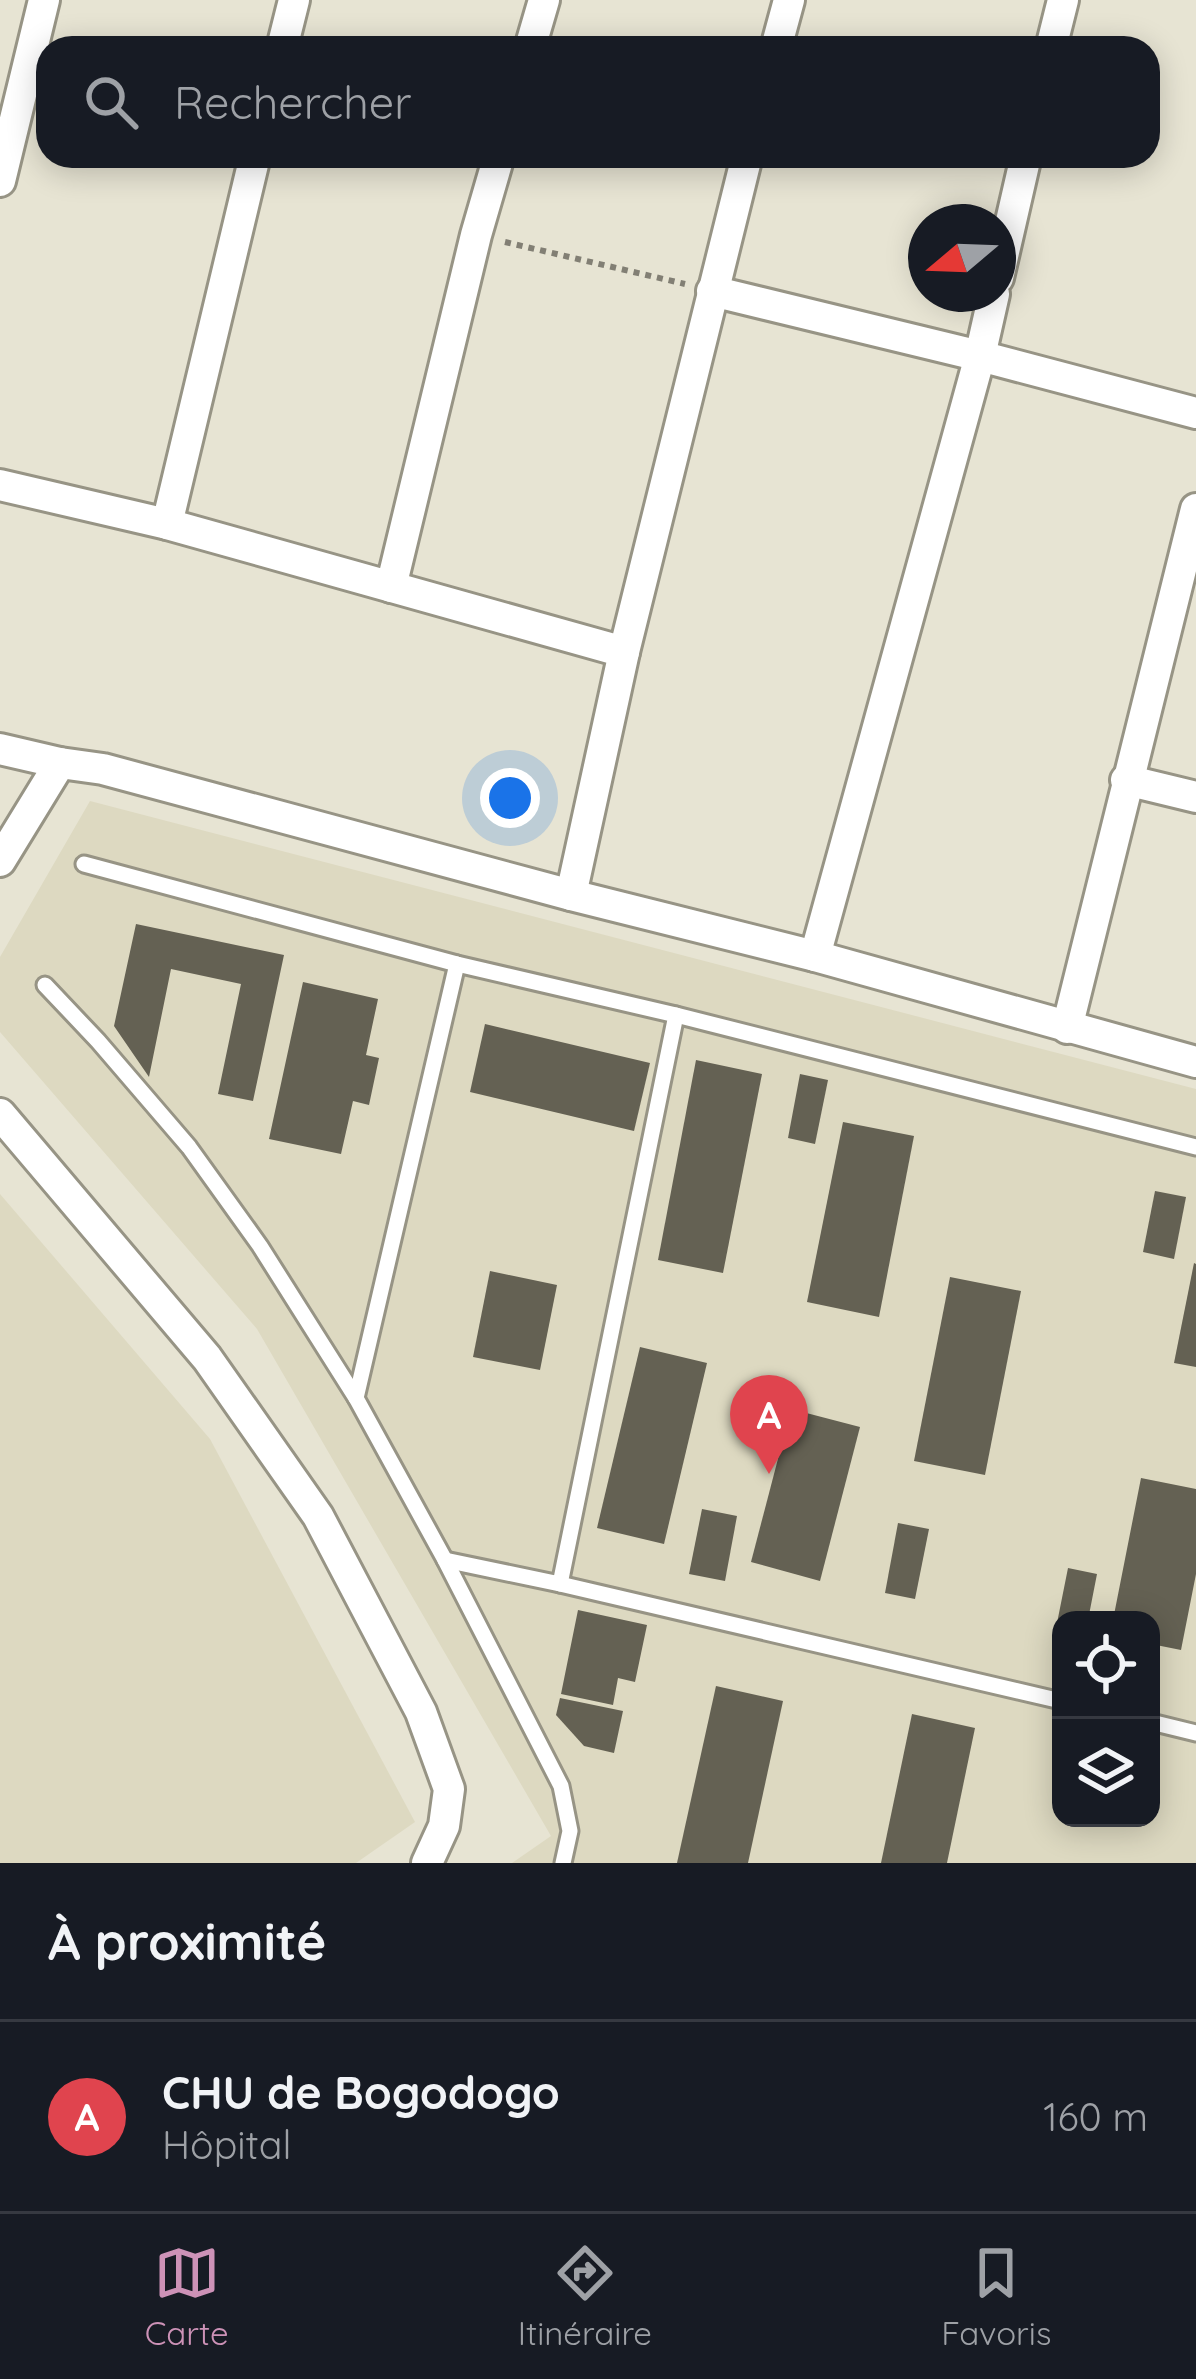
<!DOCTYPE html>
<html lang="fr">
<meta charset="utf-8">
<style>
body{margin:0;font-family:Quicksand,sans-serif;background:#20242c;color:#f1f3f6}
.controls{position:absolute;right:36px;bottom:36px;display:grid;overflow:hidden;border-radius:24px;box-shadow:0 6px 30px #0003}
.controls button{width:108px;height:108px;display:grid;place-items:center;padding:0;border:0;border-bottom:3px solid #363941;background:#171b24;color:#f1f3f6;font:60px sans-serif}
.compass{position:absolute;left:908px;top:204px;width:108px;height:108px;border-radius:50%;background:#171b24;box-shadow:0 6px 30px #0003;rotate:251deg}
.you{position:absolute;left:510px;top:798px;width:42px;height:42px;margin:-30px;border:9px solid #fff;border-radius:50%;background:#1a73e8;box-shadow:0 0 0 18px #1a73e833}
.badge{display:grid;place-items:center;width:78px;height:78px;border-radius:50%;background:#cd92b7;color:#fff;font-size:39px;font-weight:700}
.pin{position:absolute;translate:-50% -99px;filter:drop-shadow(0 3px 6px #0008)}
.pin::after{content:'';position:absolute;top:63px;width:42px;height:36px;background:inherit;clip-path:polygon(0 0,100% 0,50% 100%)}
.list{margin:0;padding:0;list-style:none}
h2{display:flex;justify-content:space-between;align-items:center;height:156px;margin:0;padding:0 48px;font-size:51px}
h2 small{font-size:39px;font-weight:400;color:#9ea1a6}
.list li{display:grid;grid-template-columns:78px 1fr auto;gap:36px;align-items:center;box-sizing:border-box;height:192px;padding:0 48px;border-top:3px solid #363941}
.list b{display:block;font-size:45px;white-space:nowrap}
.list p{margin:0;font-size:39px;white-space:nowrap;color:#9ea1a6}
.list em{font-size:39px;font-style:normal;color:#9ea1a6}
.icon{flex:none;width:66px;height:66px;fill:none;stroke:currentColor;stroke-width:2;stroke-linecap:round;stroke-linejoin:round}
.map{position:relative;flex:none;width:1196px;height:1863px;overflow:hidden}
.search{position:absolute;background:#171b24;box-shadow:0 6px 30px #0003;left:36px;right:36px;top:36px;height:132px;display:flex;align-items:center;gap:30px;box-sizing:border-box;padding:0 42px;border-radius:36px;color:#9ea1a6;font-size:45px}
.sheet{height:348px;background:#171b24}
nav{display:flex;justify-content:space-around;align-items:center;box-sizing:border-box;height:168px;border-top:3px solid #363941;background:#171b24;font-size:33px;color:#9ea1a6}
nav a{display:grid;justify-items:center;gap:6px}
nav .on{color:#cd92b7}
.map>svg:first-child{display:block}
.built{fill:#ddd9c1;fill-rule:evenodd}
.building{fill:#646153}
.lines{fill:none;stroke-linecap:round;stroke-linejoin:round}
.lane-casing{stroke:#979485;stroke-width:21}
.street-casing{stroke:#979485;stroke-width:36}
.path{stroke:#827f74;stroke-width:6;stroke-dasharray:6 6;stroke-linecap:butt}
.lane{stroke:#fff;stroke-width:15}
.street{stroke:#fff;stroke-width:30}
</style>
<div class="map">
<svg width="1196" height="1863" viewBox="0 0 1196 1863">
<rect width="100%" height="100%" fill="#e7e4d3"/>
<g class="built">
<path d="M90,801L1196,1089V1863H512L551,1836L257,1329L0,1032V957ZM1061,1620H1151V1818H1061Z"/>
<polygon points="0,1194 210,1439 415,1822 356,1863 0,1863"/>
</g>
<g class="building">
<polygon points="136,924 284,955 253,1101 218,1094 241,984 171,969 149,1077 114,1026"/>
<polygon points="303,982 378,999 366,1055 379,1058 369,1105 353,1101 341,1154 269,1139"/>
<polygon points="485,1024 650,1063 634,1131 470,1092"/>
<polygon points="696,1060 762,1074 723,1273 658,1260"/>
<polygon points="800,1074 828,1080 815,1144 788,1138"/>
<polygon points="843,1122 914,1136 879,1317 807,1302"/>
<polygon points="1155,1191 1186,1197 1174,1259 1143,1252"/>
<polygon points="1194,1263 1196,1264 1196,1367 1174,1363"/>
<polygon points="490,1271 557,1285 540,1370 473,1357"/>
<polygon points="950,1277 1021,1291 985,1475 914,1461"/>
<polygon points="640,1347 707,1363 664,1544 597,1528"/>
<polygon points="791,1409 860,1427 820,1581 751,1562"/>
<polygon points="1141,1478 1196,1489 1196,1574 1181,1650 1151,1644 1151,1620 1113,1620"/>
<polygon points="702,1509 737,1516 725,1581 689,1574"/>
<polygon points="898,1523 929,1529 915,1599 885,1593"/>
<polygon points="1068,1568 1097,1574 1088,1620 1061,1620 1061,1629 1056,1628"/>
<polygon points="578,1610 647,1625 635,1682 618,1678 613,1705 561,1694"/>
<polygon points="716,1686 783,1701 748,1863 677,1863"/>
<polygon points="560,1698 623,1711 614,1753 584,1746 556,1715"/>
<polygon points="912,1714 975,1728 947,1863 881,1863"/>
</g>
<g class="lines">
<defs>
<g id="lane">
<polyline points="84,864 457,964 676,1015 1196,1147"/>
<polyline points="45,985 98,1041 189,1147 260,1246 356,1398 445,1560 561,1786 570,1831 563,1863"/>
<polyline points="356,1398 457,964"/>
<polyline points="445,1560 560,1584 676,1015"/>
<polyline points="560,1584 1061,1701"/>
<polyline points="1151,1722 1196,1733"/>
</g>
<g id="street">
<polyline points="282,48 294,0"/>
<polyline points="530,48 544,0"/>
<polyline points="776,48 789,0"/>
<polyline points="1051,48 1063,0"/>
<polyline points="0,181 44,0"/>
<polyline points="998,278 1026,156"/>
<polyline points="712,291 980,356 1196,413"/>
<polyline points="0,485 167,524 624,652"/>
<polyline points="167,524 255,156"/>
<polyline points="391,587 476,235 499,156"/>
<polyline points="0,749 60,763 103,769 571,895 815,956 1196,1062"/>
<polyline points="1126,780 1196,797"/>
<polyline points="0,861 60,763"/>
<polyline points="571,895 624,652 747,156"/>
<polyline points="815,956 980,356 994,294"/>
<polyline points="1067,1028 1196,509"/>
<polyline points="0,1114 207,1358 318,1516 421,1712 449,1789 444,1826 427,1863"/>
</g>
</defs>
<use href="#lane" class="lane-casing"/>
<use href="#street" class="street-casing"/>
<polyline class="path" points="505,242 685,284"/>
<use href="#lane" class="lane"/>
<use href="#street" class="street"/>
</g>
</svg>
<div class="controls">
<button><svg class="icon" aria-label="locate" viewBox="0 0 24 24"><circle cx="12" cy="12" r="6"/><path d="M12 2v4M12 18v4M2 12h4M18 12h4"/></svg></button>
<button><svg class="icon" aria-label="layers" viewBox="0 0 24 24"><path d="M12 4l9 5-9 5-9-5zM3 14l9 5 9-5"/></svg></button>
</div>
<svg class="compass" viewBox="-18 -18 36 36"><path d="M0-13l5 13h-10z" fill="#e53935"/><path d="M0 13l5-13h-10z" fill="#9ea1a6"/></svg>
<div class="you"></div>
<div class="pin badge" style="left:769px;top:1474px;background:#e0444e">A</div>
<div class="search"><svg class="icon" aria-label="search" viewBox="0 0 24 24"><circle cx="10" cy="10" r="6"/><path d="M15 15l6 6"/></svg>Rechercher</div>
</div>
<section class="sheet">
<h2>À proximité<small></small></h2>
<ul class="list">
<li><span class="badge" style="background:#e0444e">A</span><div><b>CHU de Bogodogo</b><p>Hôpital</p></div><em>160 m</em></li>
</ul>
</section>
<nav>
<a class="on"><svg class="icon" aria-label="map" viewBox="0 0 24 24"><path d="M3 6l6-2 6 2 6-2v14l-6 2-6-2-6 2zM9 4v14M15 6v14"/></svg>Carte</a>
<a><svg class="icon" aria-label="directions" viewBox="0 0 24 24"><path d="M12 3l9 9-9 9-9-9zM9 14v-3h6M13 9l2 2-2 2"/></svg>Itinéraire</a>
<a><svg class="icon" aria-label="saved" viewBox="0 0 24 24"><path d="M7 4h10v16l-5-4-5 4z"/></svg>Favoris</a>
</nav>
